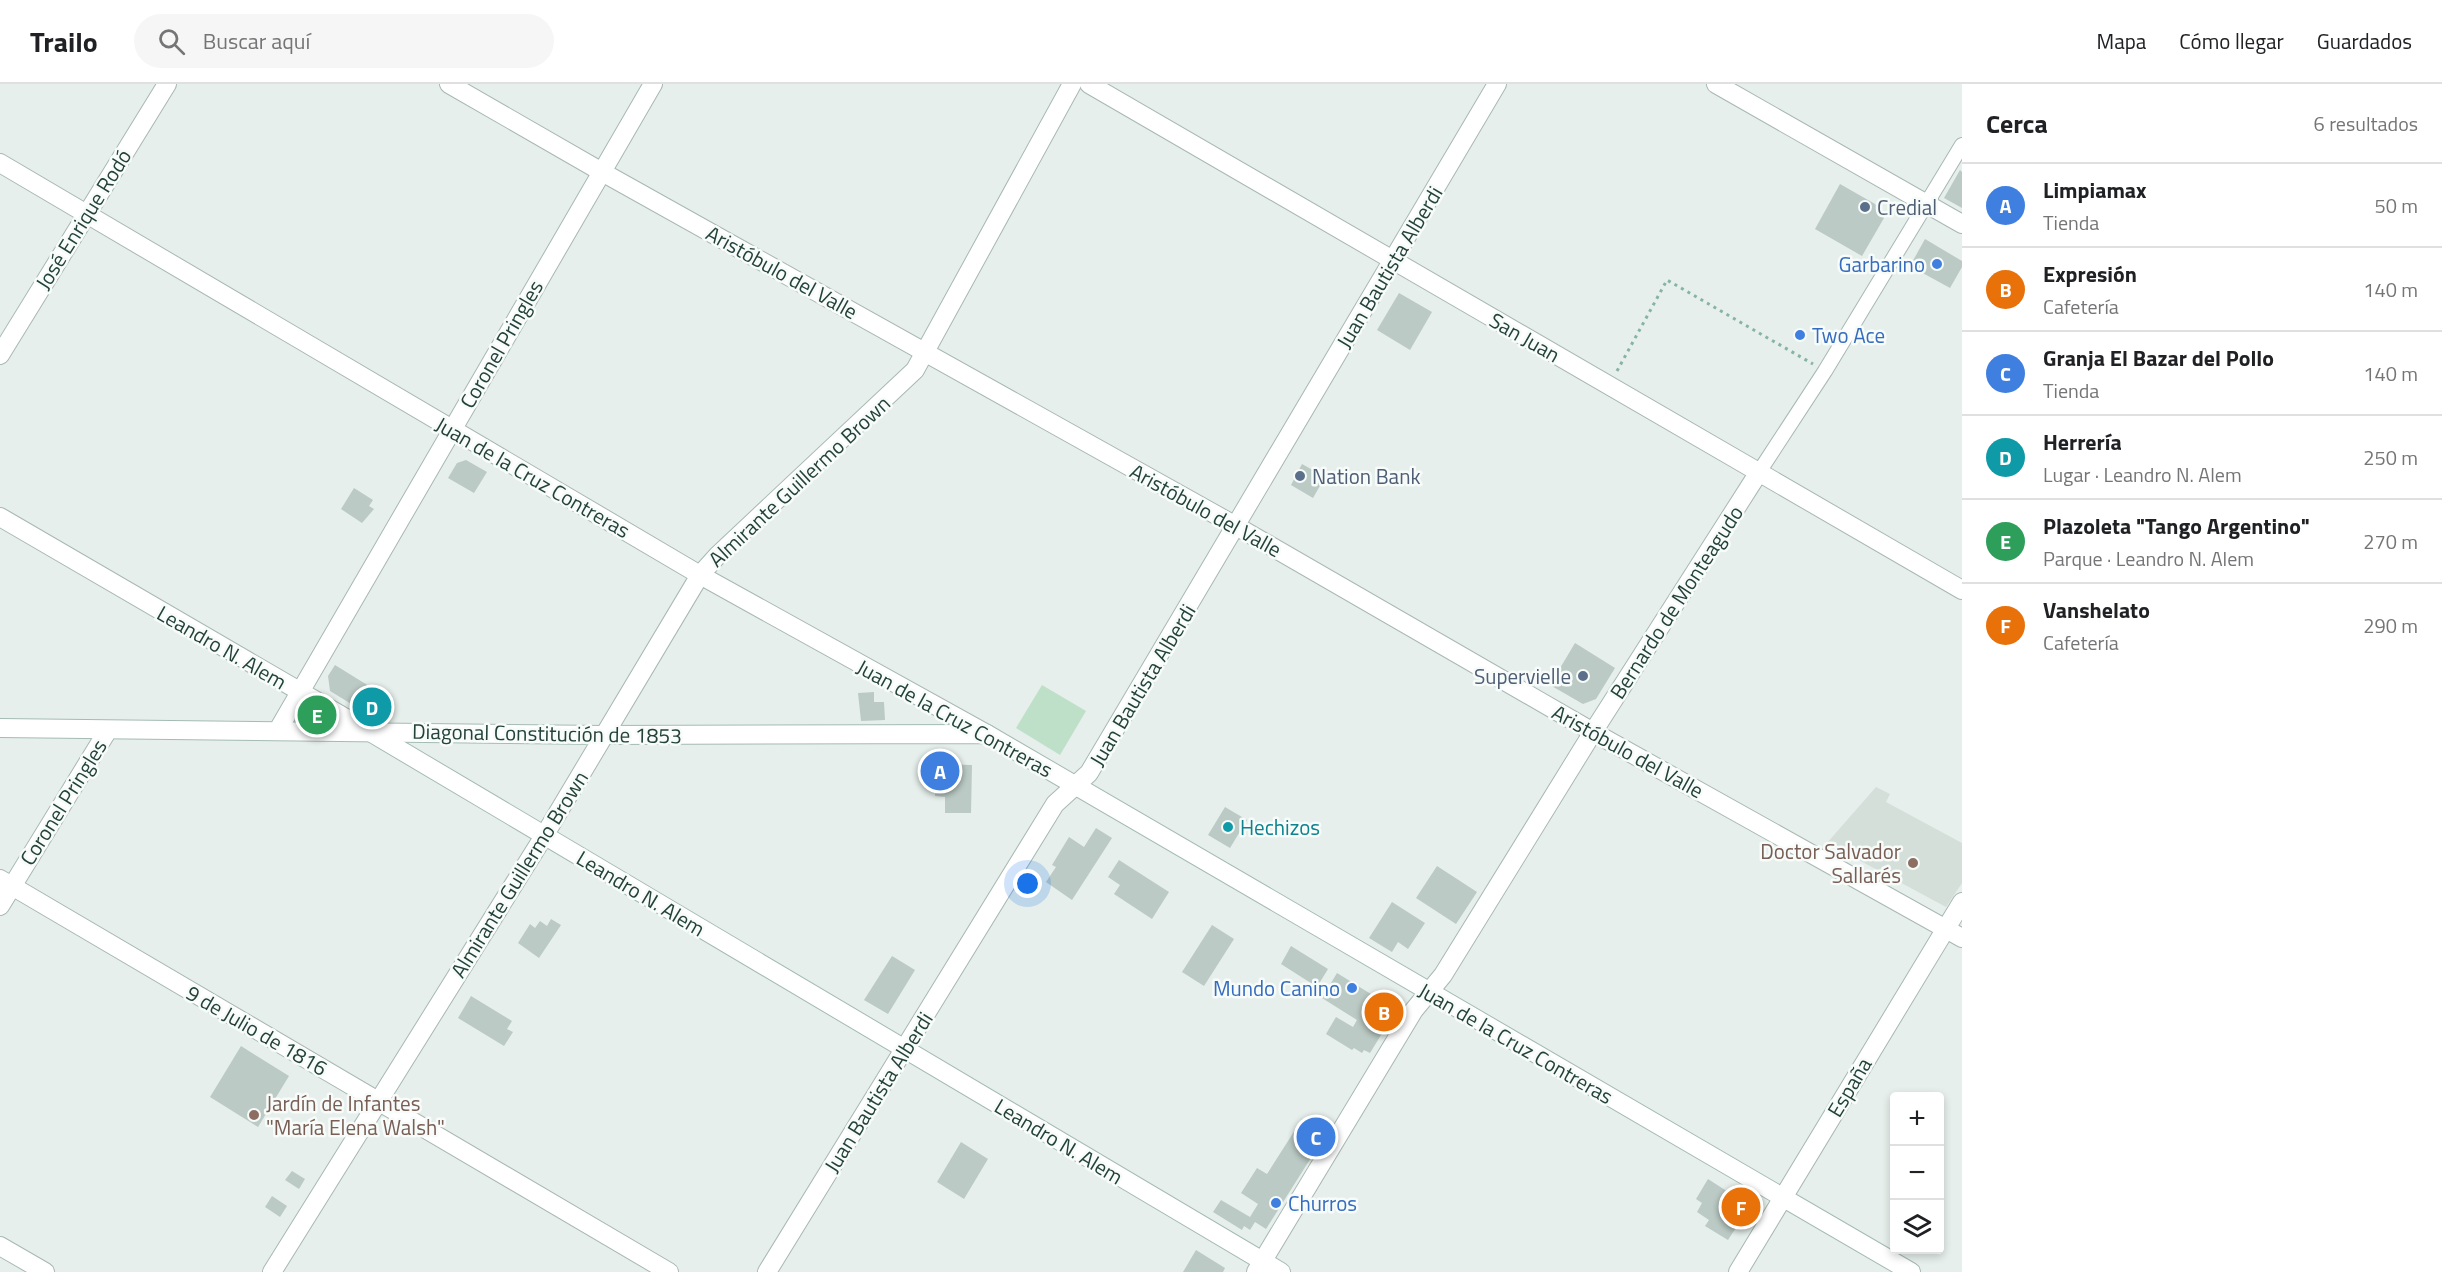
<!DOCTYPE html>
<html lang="es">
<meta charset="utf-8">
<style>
body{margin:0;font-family:"Titillium Web",sans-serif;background:#f6f6f6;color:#202124}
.controls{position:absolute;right:18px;bottom:18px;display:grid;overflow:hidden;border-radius:6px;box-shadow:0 3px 9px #0003}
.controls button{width:54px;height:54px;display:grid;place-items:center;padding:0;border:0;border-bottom:2px solid #e0e0e0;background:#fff;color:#202124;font:30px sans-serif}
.you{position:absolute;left:1028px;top:800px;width:21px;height:21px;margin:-15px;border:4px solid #fff;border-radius:50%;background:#1a73e8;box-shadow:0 0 0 9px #1a73e833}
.badge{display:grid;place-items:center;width:39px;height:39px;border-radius:50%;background:#7f4e3f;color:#fff;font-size:20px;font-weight:700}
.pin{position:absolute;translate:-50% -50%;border:3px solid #fff;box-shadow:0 2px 6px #0006}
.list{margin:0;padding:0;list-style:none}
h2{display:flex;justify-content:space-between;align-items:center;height:78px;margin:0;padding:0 24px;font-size:26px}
h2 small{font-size:20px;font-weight:400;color:#757577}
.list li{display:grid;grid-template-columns:39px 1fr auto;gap:18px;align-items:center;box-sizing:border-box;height:84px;padding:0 24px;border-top:2px solid #e0e0e0}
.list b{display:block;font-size:22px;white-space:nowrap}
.list p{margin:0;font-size:20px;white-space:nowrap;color:#757577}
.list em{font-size:20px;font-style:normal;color:#757577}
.icon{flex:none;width:33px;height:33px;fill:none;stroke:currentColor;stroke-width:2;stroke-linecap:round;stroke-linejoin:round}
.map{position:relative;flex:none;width:1962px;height:1188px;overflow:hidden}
header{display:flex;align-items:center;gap:36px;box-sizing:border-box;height:84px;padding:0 30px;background:#fff;border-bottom:2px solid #e0e0e0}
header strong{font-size:28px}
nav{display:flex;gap:33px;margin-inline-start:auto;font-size:21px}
.search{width:420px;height:54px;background:#f6f6f6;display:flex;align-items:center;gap:15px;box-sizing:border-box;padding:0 21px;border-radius:33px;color:#757577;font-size:22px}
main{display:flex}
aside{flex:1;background:#fff}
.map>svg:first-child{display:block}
.built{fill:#d4dfda}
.green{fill:#bfe0c8}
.building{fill:#bbcac4}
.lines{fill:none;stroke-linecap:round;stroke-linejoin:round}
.pedestrian-casing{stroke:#a8b8b2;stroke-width:16}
.minor-casing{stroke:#a8b8b2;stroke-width:20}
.secondary-casing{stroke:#a4bbb3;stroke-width:20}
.path{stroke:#86b3a5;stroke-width:3;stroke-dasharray:3 4.5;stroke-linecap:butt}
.pedestrian{stroke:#fff;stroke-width:14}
.minor{stroke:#fff;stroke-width:18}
.secondary{stroke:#fff;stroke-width:18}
.service-dot{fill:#5c6f8a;stroke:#f7fbf9;stroke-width:2}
.shop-dot{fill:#3f7fe0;stroke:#f7fbf9;stroke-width:2}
.culture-dot{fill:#0f9aa8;stroke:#f7fbf9;stroke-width:2}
.education-dot{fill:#8d6e63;stroke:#f7fbf9;stroke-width:2}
.labels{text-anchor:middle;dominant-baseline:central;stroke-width:5;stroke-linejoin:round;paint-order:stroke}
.service-label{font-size:21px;fill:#4e5e75;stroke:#f7fbf9;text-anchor:start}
.street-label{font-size:21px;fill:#24423a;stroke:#f7fbf9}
.shop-label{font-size:21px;fill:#366cbe;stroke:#f7fbf9;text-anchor:end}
.culture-label{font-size:21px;fill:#0d838f;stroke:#f7fbf9;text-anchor:start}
.education-label{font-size:21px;fill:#785e54;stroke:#f7fbf9;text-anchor:end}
</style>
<header>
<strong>Trailo</strong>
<div class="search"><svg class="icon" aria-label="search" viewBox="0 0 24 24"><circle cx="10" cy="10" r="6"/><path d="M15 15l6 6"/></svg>Buscar aquí</div>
<nav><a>Mapa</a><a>Cómo llegar</a><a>Guardados</a></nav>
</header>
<main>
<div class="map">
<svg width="1962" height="1188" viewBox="0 0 1962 1188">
<rect width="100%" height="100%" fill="#e6efeb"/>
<polygon class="built" points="1876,703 1890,710 1886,718 1962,759 1962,799 1946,823 1827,759"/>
<polygon class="green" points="1042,601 1086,627 1060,671 1016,644"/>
<g class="building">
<polygon points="1960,86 1962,88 1962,124 1944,114"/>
<polygon points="1840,100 1875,120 1884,130 1884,134 1862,172 1815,145"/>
<polygon points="1925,155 1962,177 1962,183 1950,204 1910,182"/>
<polygon points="1399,209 1432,228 1410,266 1377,246"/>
<polygon points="466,376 487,388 474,409 448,394 457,379"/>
<polygon points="1302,380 1325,393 1313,414 1291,401"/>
<polygon points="354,404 373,416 369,422 374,425 362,439 341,425"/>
<polygon points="1575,559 1615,584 1596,615 1583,620 1550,601"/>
<polygon points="335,581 377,607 373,614 380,618 371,632 330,607 328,592"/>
<polygon points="874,608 874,618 884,618 885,636 861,637 858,609"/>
<polygon points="936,680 972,681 971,729 945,729 945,713 935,712"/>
<polygon points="1225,723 1247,736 1230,764 1208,751"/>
<polygon points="1096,744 1112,754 1072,816 1046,798 1056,783 1052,781 1069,753 1084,763"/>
<polygon points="1119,776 1169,808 1152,835 1114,810 1120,801 1108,793"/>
<polygon points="1437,782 1477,808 1456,840 1416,814"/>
<polygon points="1392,818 1425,839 1408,865 1398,858 1392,868 1369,854"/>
<polygon points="551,835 561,841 539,874 518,859 530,840 535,844 540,837 547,842"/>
<polygon points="1212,841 1234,855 1204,902 1182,888"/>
<polygon points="1291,862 1328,885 1317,903 1281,880"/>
<polygon points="892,872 915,886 888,930 864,916"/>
<polygon points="1337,889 1387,920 1392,933 1370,969 1364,966 1362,969 1354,964 1352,966 1326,950 1336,933 1353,943 1357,936 1322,914"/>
<polygon points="471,912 512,937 507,945 513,948 504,962 458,934"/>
<polygon points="241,962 289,992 258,1043 210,1013"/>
<polygon points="1302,1035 1326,1050 1266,1145 1255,1138 1250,1146 1244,1142 1242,1146 1213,1128 1221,1116 1250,1133 1258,1120 1241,1109 1257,1084 1267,1090"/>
<polygon points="961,1058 988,1075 964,1115 937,1098"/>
<polygon points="292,1087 305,1095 299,1105 285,1096"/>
<polygon points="1708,1095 1750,1122 1728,1156 1705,1142 1709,1136 1697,1128 1702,1119 1696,1115"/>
<polygon points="272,1112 287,1122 280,1133 265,1123"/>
<polygon points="1196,1166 1225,1184 1223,1188 1183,1188"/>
</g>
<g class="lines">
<defs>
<polyline id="pedestrian" points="1759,388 1825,287 1962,61"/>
<g id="minor">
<polyline points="449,0 602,88 1236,442 1593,648 1962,854"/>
<polyline points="1089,0 1962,506"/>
<polyline points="1716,0 1962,140"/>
<polyline points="0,79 700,491 987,650"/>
<polyline points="0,271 167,0"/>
<polyline points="0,433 368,647"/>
<polyline points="278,646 653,0"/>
<polyline points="0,795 669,1188"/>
<polyline points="0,822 108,646"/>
<polyline points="0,1162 45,1188"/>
<polyline points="272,1188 544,752 700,491 718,471 915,286 1072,0"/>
<polyline points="767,1188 1055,720 1089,689 1497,0"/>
<polyline points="1256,1188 1414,926 1443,891 1593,648 1759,388"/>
<polyline points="1738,1188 1962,818"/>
</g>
<g id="secondary">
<polyline points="0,644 604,651 987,650 1911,1188"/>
<polyline points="370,648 1281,1188"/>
</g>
</defs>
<use href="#pedestrian" class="pedestrian-casing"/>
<use href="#minor" class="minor-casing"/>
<use href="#secondary" class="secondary-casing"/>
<polyline class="path" points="1617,287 1667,196 1813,280"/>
<use href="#pedestrian" class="pedestrian"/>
<use href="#minor" class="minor"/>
<use href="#secondary" class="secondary"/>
</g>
<g class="service-dot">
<circle cx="1865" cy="123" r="6"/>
<circle cx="1300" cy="392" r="6"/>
<circle cx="1583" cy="592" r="6"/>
</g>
<g class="shop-dot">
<circle cx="1937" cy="180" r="6"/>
<circle cx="1800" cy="251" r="6"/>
<circle cx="1352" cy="904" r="6"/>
<circle cx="1276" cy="1119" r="6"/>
</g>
<circle class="culture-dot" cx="1228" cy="743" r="6"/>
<g class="education-dot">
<circle cx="1913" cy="779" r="6"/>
<circle cx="254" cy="1031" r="6"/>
</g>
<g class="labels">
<g class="service-label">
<text x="1877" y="123">Credial</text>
<text x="1312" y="392">Nation Bank</text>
<text x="1571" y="592" text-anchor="end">Supervielle</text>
</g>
<g class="street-label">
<text transform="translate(83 135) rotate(-58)">José Enrique Rodó</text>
<text transform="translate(1389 183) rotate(-59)">Juan Bautista Alberdi</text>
<text transform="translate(782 188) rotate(29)">Aristóbulo del Valle</text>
<text transform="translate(1525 253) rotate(30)">San Juan</text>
<text transform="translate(501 260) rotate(-60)">Coronel Pringles</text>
<text transform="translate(533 393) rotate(30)">Juan de la Cruz Contreras</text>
<text transform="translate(799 397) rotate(-43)">Almirante Guillermo Brown</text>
<text transform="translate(1206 426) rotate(29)">Aristóbulo del Valle</text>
<text transform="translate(1676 518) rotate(-57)">Bernardo de Monteagudo</text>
<text transform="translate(222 563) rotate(30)">Leandro N. Alem</text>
<text transform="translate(1142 601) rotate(-59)">Juan Bautista Alberdi</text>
<text transform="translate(955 634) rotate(29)">Juan de la Cruz Contreras</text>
<text transform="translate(547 649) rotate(1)">Diagonal Constitución de 1853</text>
<text transform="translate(1628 667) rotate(29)">Aristóbulo del Valle</text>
<text transform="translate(63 718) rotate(-58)">Coronel Pringles</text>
<text transform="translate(519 790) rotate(-58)">Almirante Guillermo Brown</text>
<text transform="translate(641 809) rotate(31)">Leandro N. Alem</text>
<text transform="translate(257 946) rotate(30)">9 de Julio de 1816</text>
<text transform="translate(1516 959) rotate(30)">Juan de la Cruz Contreras</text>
<text transform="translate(1849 1003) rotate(-59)">España</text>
<text transform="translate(878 1008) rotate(-58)">Juan Bautista Alberdi</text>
<text transform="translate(1059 1057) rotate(31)">Leandro N. Alem</text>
</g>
<g class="shop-label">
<text x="1925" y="180">Garbarino</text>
<text x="1812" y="251" text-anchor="start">Two Ace</text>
<text x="1340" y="904">Mundo Canino</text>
<text x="1288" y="1119" text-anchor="start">Churros</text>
</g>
<g class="culture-label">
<text x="1240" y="743">Hechizos</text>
</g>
<g class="education-label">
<text x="1901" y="767">Doctor Salvador<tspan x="1901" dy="24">Sallarés</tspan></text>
<text x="266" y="1019" text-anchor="start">Jardín de Infantes<tspan x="266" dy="24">"María Elena Walsh"</tspan></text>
</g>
</g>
</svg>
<div class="controls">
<button>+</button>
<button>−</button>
<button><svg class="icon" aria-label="layers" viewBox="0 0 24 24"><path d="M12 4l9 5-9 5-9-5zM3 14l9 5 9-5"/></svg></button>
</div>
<div class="you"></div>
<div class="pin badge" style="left:940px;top:687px;background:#3f7fe0">A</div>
<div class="pin badge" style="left:1384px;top:928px;background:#e8710a">B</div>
<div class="pin badge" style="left:1316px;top:1053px;background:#3f7fe0">C</div>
<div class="pin badge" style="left:372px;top:623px;background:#0f9aa8">D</div>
<div class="pin badge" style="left:317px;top:631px;background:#2e9e5b">E</div>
<div class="pin badge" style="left:1741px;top:1123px;background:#e8710a">F</div>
</div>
<aside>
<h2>Cerca<small>6 resultados</small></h2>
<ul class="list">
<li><span class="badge" style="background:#3f7fe0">A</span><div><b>Limpiamax</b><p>Tienda</p></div><em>50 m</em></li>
<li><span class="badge" style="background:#e8710a">B</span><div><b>Expresión</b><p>Cafetería</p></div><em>140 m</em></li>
<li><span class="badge" style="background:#3f7fe0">C</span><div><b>Granja El Bazar del Pollo</b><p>Tienda</p></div><em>140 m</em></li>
<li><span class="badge" style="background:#0f9aa8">D</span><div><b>Herrería</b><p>Lugar · Leandro N. Alem</p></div><em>250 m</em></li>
<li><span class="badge" style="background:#2e9e5b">E</span><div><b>Plazoleta &quot;Tango Argentino&quot;</b><p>Parque · Leandro N. Alem</p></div><em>270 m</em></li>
<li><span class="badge" style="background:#e8710a">F</span><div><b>Vanshelato</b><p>Cafetería</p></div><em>290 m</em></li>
</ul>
</aside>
</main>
